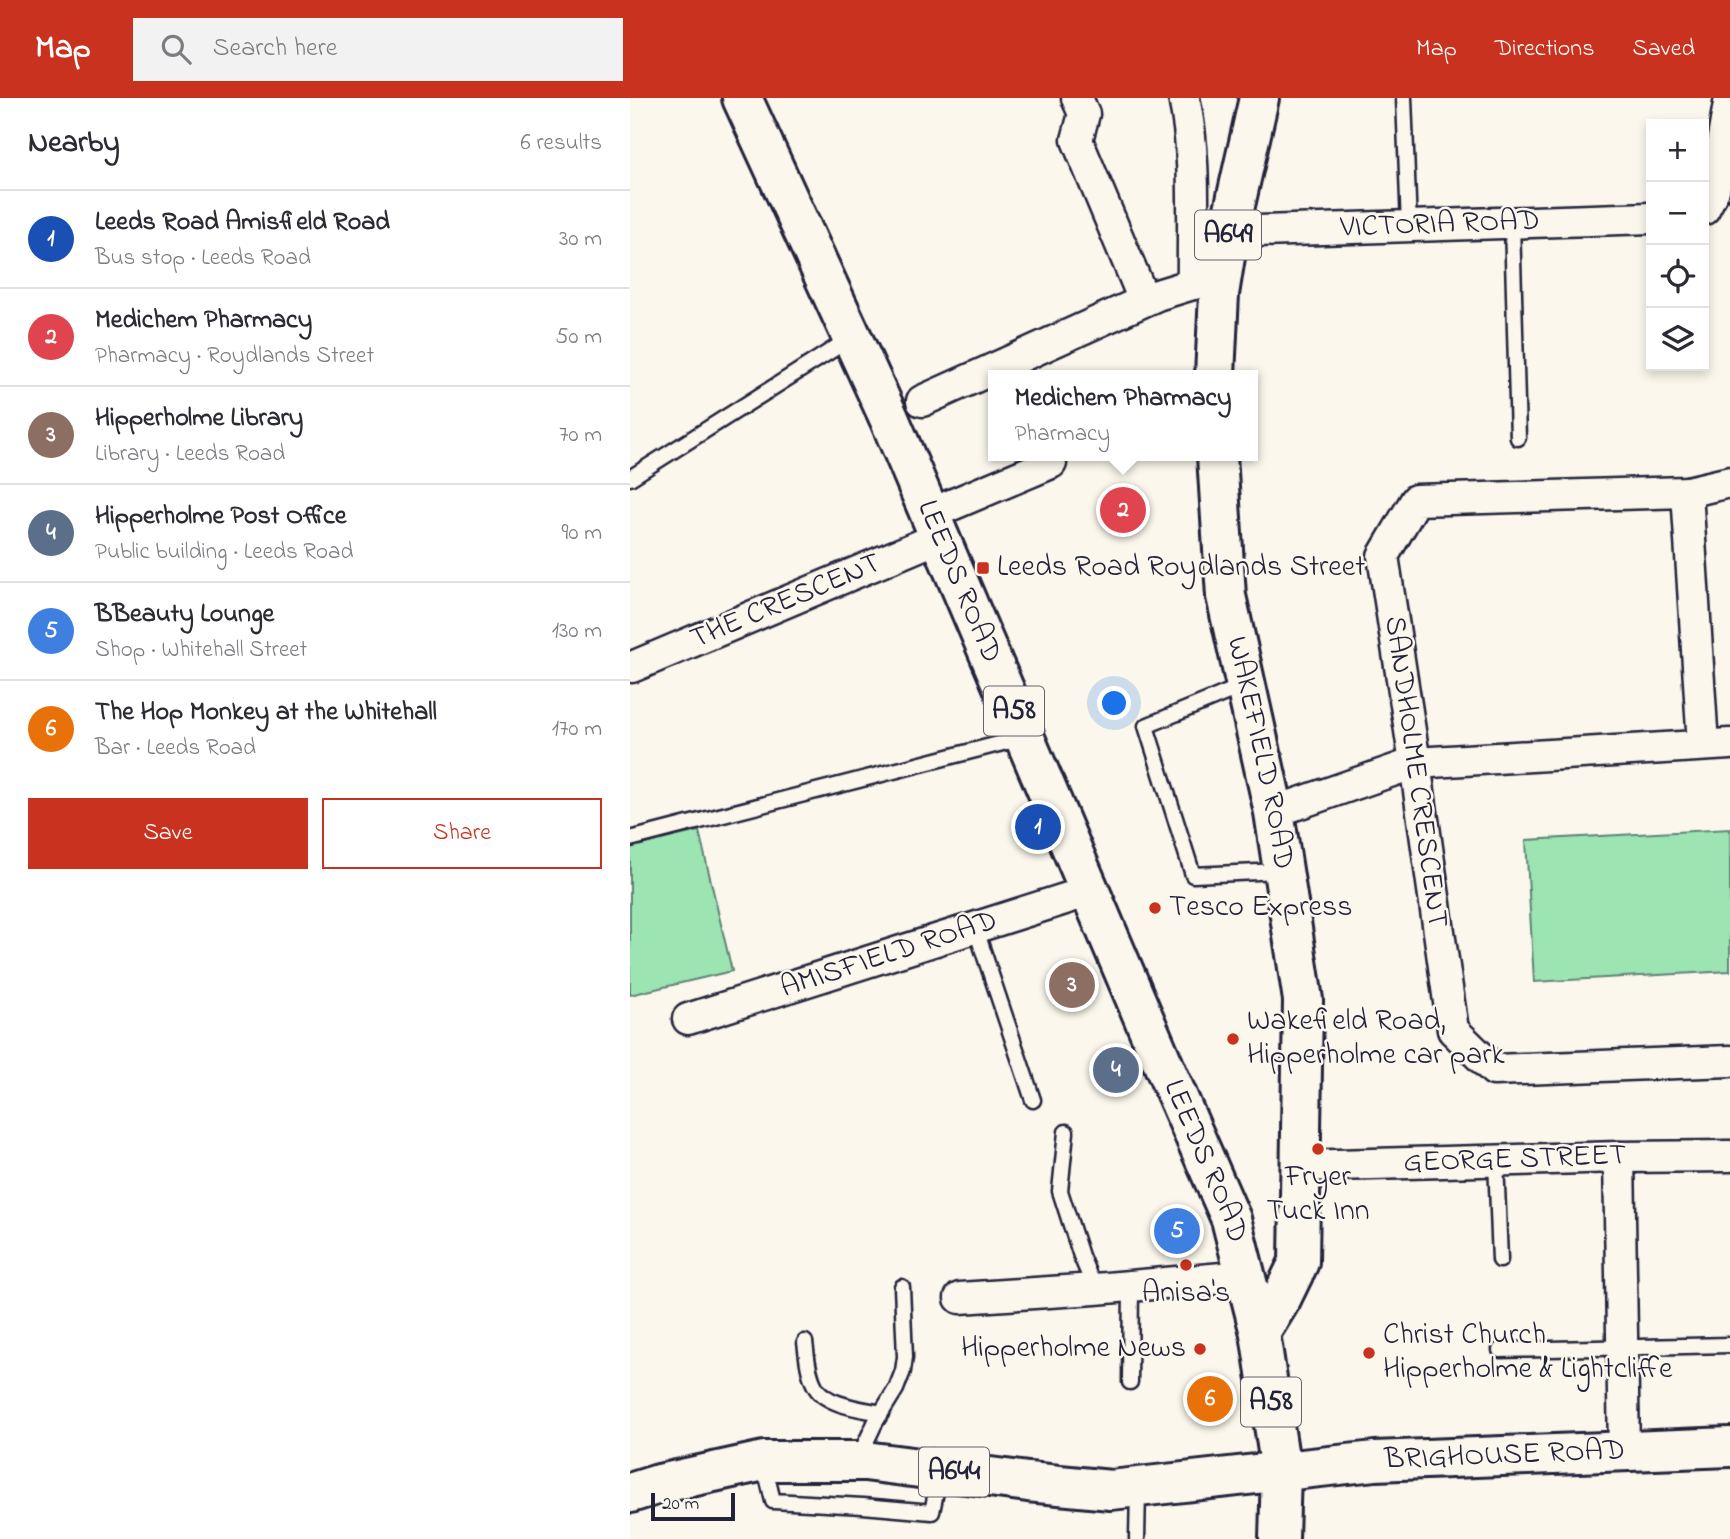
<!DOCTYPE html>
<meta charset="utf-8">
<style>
body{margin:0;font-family:"Indie Flower",sans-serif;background:#f2f2f3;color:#2b2b33}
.controls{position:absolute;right:21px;top:21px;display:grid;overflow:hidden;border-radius:0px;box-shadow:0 4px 10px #0003}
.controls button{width:63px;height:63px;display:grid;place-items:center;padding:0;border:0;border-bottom:2px solid #e1e1e2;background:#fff;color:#2b2b33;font:35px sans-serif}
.scale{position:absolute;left:21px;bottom:18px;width:84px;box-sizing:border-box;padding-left:7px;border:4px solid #22223b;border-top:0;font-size:19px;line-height:24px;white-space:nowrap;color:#22223b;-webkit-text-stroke:5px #fbf7ec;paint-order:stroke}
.you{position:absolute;left:485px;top:606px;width:24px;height:24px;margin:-18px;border:5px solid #fff;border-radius:50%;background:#1a73e8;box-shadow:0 0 0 10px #1a73e833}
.badge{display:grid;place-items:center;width:46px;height:46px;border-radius:50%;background:#c8321e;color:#fff;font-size:23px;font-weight:700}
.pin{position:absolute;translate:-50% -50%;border:4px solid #fff;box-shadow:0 2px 7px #0006}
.popup{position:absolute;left:358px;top:272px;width:270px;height:91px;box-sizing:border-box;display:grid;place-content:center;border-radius:0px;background:#fff;filter:drop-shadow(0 2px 5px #0005);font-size:23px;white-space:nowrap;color:#7c7c81}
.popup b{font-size:26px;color:#2b2b33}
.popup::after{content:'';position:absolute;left:50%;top:100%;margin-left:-14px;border:14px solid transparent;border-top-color:#fff}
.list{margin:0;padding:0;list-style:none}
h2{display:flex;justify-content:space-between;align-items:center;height:91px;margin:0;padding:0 28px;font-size:30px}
h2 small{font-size:23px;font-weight:400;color:#7c7c81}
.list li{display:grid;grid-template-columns:46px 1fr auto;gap:21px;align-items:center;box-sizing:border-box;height:98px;padding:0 28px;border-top:2px solid #e1e1e2}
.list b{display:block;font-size:26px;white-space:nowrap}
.list p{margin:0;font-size:23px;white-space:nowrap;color:#7c7c81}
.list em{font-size:23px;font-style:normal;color:#7c7c81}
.actions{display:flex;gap:14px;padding:21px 28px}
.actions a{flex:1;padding:16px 0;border:2px solid #c8321e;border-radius:0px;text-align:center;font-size:24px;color:#c8321e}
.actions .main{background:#c8321e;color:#fff}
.icon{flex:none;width:38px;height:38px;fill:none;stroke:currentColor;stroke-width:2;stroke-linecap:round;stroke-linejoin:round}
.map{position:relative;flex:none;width:1100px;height:1441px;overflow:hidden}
header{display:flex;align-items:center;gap:42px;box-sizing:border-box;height:98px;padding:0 35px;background:#c8321e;color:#fff}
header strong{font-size:33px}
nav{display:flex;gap:38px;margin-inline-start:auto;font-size:24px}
.search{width:490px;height:63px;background:#f2f2f3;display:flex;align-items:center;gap:18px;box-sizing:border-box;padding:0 24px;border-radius:0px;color:#7c7c81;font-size:26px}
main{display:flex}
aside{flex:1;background:#fff}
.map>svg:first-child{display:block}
.green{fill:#9ce4b2;stroke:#5f8376;stroke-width:2}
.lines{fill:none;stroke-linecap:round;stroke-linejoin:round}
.lane-casing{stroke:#22223b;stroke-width:19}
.street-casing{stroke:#22223b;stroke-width:35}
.primary-casing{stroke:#22223b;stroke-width:44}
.highway-casing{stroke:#22223b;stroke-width:44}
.lane{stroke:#fbf7ec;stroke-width:14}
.street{stroke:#fbf7ec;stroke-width:30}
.primary{stroke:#fbf7ec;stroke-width:38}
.highway{stroke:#fbf7ec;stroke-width:38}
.poi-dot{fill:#c8321e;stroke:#fbf7ec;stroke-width:2.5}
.labels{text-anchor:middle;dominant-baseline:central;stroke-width:5;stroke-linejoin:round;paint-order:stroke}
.shield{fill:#fbf7ec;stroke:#636270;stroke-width:2}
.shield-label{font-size:28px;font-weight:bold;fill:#22223b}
.street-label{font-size:30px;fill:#22223b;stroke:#fbf7ec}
.poi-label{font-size:30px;fill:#22223b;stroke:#fbf7ec;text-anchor:start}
</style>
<header>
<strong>Map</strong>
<div class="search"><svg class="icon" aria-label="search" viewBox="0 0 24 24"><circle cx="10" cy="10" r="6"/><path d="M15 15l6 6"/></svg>Search here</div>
<nav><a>Map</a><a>Directions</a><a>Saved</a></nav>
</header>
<main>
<aside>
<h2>Nearby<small>6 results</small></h2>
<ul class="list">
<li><span class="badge" style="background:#1a4fb4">1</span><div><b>Leeds Road Amisfield Road</b><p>Bus stop · Leeds Road</p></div><em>30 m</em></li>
<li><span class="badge" style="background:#e0444e">2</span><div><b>Medichem Pharmacy</b><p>Pharmacy · Roydlands Street</p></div><em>50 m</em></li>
<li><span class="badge" style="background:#8d6e63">3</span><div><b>Hipperholme Library</b><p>Library · Leeds Road</p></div><em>70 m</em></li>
<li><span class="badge" style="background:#5c6f8a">4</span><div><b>Hipperholme Post Office</b><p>Public building · Leeds Road</p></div><em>90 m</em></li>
<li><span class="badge" style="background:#3f7fe0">5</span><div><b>BBeauty Lounge</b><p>Shop · Whitehall Street</p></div><em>130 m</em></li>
<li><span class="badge" style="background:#e8710a">6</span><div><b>The Hop Monkey at the Whitehall</b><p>Bar · Leeds Road</p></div><em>170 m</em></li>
</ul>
<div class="actions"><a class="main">Save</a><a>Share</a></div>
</aside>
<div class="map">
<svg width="1100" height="1441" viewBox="0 0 1100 1441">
<rect width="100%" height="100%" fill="#fbf7ec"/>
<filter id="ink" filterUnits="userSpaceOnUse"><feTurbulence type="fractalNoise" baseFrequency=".0143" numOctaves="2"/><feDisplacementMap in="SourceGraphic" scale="14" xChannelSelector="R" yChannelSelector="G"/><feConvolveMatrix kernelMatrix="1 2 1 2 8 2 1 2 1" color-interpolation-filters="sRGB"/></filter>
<g filter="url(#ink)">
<g class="green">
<polygon points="1100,731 1100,873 904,884 896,742"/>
<polygon points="69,733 102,873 0,897 0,749"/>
</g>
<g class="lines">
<defs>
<g id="lane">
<polyline points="774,0 779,128"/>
<polyline points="882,125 888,340"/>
<polyline points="0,380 221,240"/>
<polyline points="615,587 516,628 563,777 650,773"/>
<polyline points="0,741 392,640"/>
<polyline points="345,829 403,1002"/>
<polyline points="436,1034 430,1093 451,1158 465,1191"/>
<polyline points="866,1063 870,1162"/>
<path d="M175,1244C177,1259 178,1275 185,1288C194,1307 232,1311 251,1315"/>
<polyline points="870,1252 1100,1247"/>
<polyline points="500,1284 501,1188"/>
<polyline points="228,1361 245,1325 266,1291 273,1273 275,1259 272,1189"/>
<polyline points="134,1366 143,1403 233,1408 302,1414 310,1374"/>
<polyline points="507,1441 508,1390"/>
</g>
<g id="street">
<polyline points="447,0 454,16 447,42 514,202"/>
<path d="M554,0C567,60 562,125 563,186"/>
<polyline points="1074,111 1084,92 1100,0"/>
<polyline points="599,134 1021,120"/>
<polyline points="292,303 527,197 563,186 591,181"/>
<polyline points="1100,384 1057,394 786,402 753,458 785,665 823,932 864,972 1100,963"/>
<polyline points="1057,394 1073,647"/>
<polyline points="300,416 421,365"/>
<polyline points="2,569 310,439"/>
<polyline points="644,714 785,665 1100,646"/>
<polyline points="58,921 460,793"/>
<polyline points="989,1059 994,1353"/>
<polyline points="670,1068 989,1059 1100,1058"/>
<polyline points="330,1200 465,1191 616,1178"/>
</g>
<g id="primary">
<polyline points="585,277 589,196 599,134 629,0"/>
<path id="s1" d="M587,358L596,498L644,714L673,902L669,1164L651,1201L630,1235"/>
<path id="s2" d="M0,1395L29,1386L134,1363H235L398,1384L481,1392L745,1363L1100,1349"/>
</g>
<g id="highway">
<path id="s3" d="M112,0L259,320L534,968L601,1121L630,1235L651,1373L649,1441"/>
</g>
</defs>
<use href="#lane" class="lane-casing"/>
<use href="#street" class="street-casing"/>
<use href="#primary" class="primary-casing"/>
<use href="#highway" class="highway-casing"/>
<use href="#lane" class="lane"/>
<use href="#street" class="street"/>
<use href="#primary" class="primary"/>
<use href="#highway" class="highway"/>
</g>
</g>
<g class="poi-dot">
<rect x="346" y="463" width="14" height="14" rx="3.5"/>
<circle cx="525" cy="810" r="7"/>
<circle cx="603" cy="941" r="7"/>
<circle cx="688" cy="1051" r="7"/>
<circle cx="556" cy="1167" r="7"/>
<circle cx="570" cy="1251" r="7"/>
<circle cx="739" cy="1255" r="7"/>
</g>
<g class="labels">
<g class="shield">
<rect x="565" y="112.5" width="66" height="49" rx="5"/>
<rect x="354" y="588.5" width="60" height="49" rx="5"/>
<rect x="611" y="1279.5" width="60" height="49" rx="5"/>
<rect x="289" y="1349.5" width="70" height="49" rx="5"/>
</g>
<g class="shield-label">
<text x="598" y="137">A649</text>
<text x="384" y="613">A58</text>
<text x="641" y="1304">A58</text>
<text x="324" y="1374">A644</text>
</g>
<g class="street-label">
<text transform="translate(810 127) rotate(-2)">VICTORIA ROAD</text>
<text stroke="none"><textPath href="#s3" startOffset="530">LEEDS ROAD</textPath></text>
<text transform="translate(156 504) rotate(-23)">THE CRESCENT</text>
<text stroke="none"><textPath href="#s1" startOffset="301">WAKEFIELD ROAD</textPath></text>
<text transform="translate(785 674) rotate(82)">SANDHOLME CRESCENT</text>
<text transform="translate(259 857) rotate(-18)">AMISFIELD ROAD</text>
<text transform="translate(885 1062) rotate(-2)">GEORGE STREET</text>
<text stroke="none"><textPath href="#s3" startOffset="1160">LEEDS ROAD</textPath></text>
<text stroke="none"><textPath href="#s2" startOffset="882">BRIGHOUSE ROAD</textPath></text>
</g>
<g class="poi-label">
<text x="367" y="470">Leeds Road Roydlands Street</text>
<text x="539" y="810">Tesco Express</text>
<text x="617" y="924">Wakefield Road,<tspan x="617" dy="34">Hipperholme car park</tspan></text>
<text x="688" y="1080" text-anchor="middle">Fryer<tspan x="688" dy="34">Tuck Inn</tspan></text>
<text x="556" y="1196" text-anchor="middle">Anisa's</text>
<text x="753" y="1238">Christ Church<tspan x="753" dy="34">Hipperholme &amp; Lightcliffe</tspan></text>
<text x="556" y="1251" text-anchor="end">Hipperholme News</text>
</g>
</g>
</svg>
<div class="controls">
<button>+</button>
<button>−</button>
<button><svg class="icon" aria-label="locate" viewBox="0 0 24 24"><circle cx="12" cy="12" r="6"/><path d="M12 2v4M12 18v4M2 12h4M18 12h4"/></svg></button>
<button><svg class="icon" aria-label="layers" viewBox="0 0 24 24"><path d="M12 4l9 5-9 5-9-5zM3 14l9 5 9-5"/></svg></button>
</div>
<div class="scale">20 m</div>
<div class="you"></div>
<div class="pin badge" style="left:408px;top:729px;background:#1a4fb4">1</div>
<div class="pin badge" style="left:493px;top:412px;background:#e0444e">2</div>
<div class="popup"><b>Medichem Pharmacy</b>Pharmacy</div>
<div class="pin badge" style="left:442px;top:887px;background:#8d6e63">3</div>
<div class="pin badge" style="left:486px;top:972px;background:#5c6f8a">4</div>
<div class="pin badge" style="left:547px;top:1133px;background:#3f7fe0">5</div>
<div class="pin badge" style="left:580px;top:1301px;background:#e8710a">6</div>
</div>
</main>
